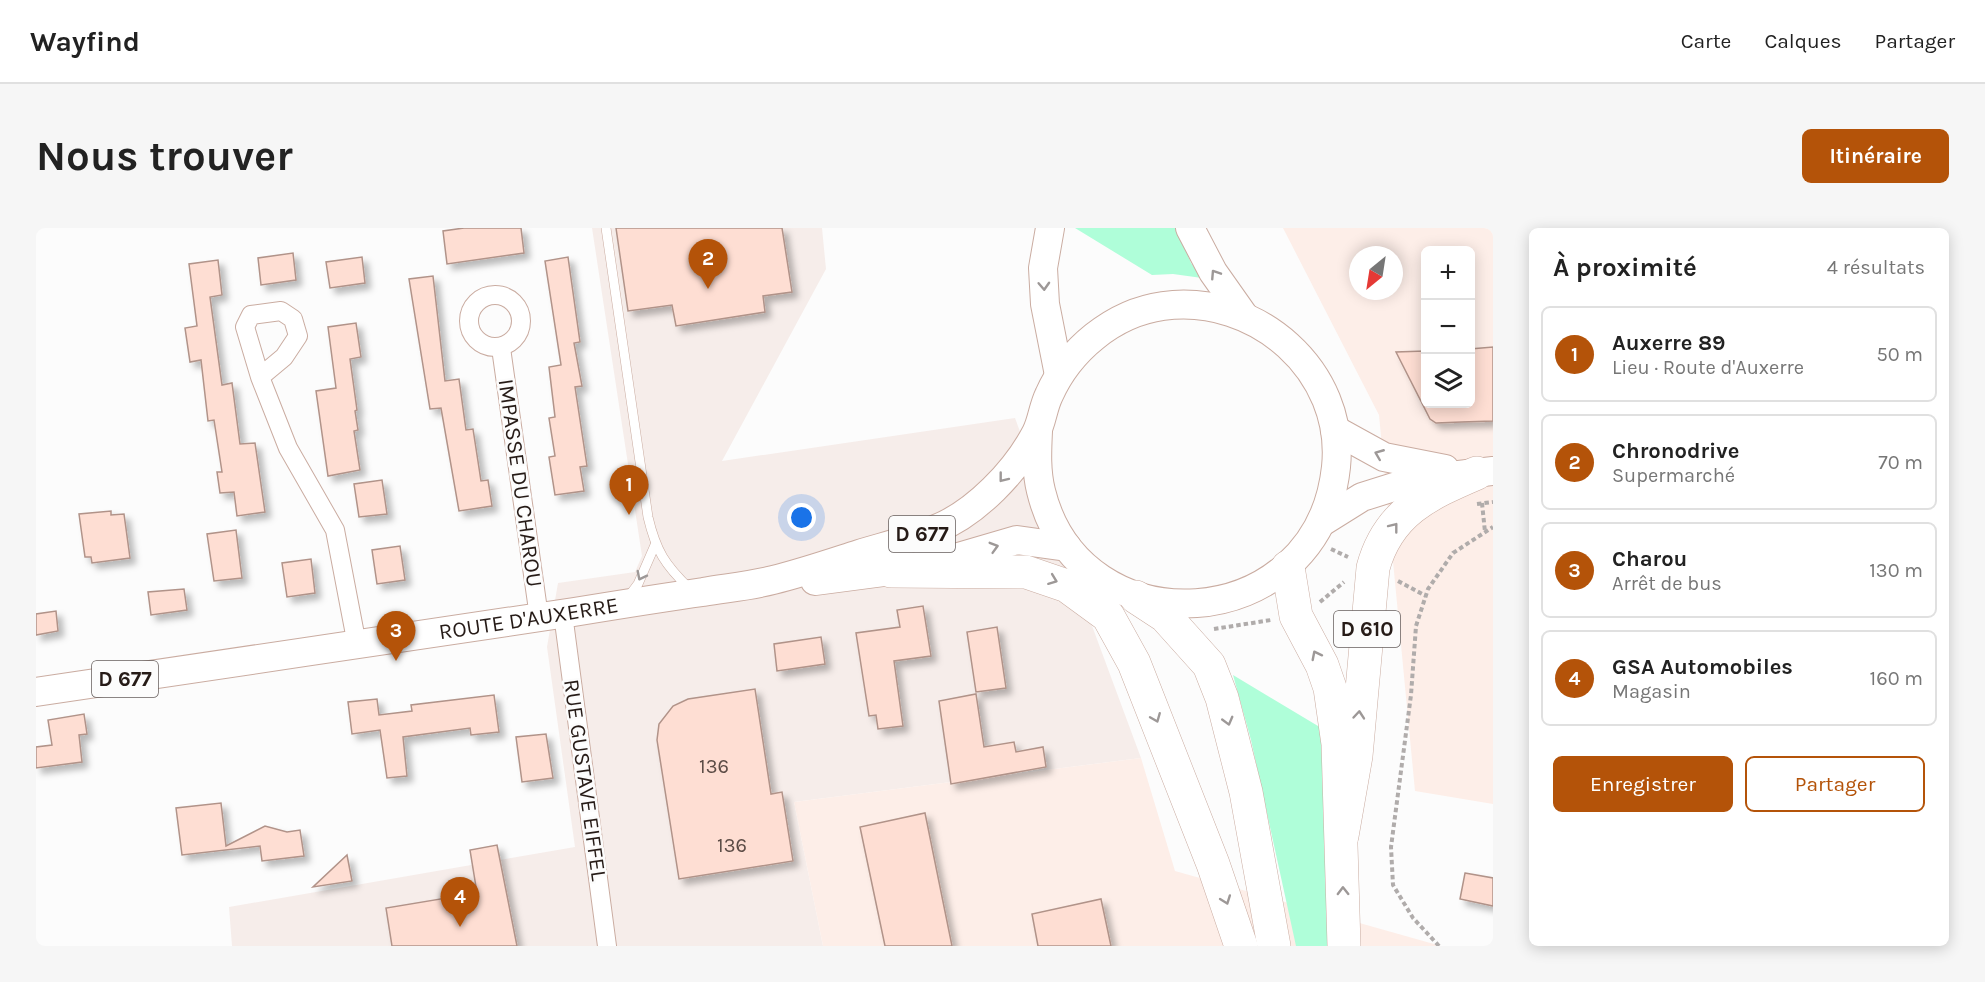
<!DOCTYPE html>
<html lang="fr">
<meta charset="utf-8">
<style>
body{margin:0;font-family:Karla,sans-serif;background:#f6f6f6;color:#222}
.controls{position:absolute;right:18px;top:18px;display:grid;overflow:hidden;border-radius:9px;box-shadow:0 3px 15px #0003}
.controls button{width:54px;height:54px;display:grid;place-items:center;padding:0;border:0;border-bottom:2px solid #e0e0e0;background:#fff;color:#222;font:30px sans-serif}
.compass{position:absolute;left:1313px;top:18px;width:54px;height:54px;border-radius:50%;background:#fff;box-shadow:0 3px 15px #0003;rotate:210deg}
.you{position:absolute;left:766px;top:290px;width:21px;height:21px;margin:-15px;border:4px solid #fff;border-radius:50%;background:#1a73e8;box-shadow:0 0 0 9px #1a73e833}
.badge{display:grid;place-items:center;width:39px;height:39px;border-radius:50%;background:#b45309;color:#fff;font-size:20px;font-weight:700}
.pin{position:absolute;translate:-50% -50px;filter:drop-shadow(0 2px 3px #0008)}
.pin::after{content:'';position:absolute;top:32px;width:21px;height:18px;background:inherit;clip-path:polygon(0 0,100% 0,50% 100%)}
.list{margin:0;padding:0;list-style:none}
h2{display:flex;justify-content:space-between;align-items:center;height:78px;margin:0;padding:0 24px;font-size:26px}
h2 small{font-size:20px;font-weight:400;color:#767676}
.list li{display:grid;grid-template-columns:39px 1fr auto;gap:18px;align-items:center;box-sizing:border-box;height:96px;margin:0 12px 12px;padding:0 12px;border:2px solid #e0e0e0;border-radius:9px}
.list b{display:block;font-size:22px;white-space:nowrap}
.list p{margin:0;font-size:20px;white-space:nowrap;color:#767676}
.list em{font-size:20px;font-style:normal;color:#767676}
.actions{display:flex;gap:12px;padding:18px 24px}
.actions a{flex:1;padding:14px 0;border:2px solid #b45309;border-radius:9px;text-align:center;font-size:21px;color:#b45309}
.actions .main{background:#b45309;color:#fff}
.icon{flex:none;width:33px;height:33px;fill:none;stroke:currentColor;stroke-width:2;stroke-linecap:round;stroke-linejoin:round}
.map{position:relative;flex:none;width:1457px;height:718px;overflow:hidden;border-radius:9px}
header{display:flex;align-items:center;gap:36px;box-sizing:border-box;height:84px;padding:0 30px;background:#fff;border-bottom:2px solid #e0e0e0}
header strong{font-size:28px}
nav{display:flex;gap:33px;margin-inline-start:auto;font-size:21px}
.intro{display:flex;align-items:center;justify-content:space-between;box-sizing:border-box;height:144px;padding:0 36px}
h1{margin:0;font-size:42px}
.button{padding:15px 27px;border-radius:9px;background:#b45309;color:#fff;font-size:21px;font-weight:700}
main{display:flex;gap:36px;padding:0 36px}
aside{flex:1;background:#fff;border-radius:9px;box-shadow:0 3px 15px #0003}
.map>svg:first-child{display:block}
.built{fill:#f6edea}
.industrial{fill:#fdeee8;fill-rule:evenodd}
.green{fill:#affed9}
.building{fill:#feded3;stroke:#b19389;stroke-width:1.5;filter:url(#shadow)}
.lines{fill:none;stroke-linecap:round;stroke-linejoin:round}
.lane-casing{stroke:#caaca1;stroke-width:10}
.street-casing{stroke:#caaca1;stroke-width:20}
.primary-casing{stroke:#caaca1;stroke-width:30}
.highway-casing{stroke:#caaca1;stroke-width:34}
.path{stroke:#b0acab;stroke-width:4;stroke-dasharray:4.5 3;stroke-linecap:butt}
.lane{stroke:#fff;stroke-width:9}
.street{stroke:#fff;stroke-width:18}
.primary{stroke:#fff;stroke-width:28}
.highway{stroke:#fff;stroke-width:33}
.oneway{stroke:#9d9897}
.labels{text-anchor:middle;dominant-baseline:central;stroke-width:5;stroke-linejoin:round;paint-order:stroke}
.number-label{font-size:20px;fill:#5c4c46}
.shield{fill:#fcfcfc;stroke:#665e5c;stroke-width:1.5}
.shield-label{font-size:21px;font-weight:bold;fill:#261b17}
.street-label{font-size:22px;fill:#261b17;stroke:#fcfcfc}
</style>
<header>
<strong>Wayfind</strong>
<nav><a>Carte</a><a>Calques</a><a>Partager</a></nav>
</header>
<div class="intro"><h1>Nous trouver</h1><a class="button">Itinéraire</a></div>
<main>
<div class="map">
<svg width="1457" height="718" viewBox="0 0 1457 718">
<defs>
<filter id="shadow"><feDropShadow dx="5.5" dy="5.5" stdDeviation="3" flood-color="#0004"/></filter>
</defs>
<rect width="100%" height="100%" fill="#fcfcfc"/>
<polygon class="built" points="556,0 786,0 790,41 686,233 979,190 1105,530 758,574 787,718 196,718 193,679 539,619 511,419 522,355 599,344 606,328"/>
<g class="industrial">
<path d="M1247,0H1457V576L1379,563L1343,187ZM1390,22H1434V176H1390ZM1322,27H1358V63H1322Z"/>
<polygon points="1105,530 1139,643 1405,718 787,718 758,574"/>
</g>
<g class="green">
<polygon points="1039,0 1141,0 1155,35 1166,50 1137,46 1116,47"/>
<polygon points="1197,447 1287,501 1293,718 1260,718 1215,512"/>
</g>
<g class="building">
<polygon points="428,0 485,0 488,25 411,36 407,3"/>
<polygon points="580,0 746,0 756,64 727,68 729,84 640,98 636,77 592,83"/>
<polygon points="257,25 260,52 225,57 222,30"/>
<polygon points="326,29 329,55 294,60 290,34"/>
<polygon points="532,29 544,114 538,115 546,158 539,159 551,238 544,239 548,263 519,267 513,229 519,228 513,190 519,189 513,139 525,137 509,33"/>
<polygon points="182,32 186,67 174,69 186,157 196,155 204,216 219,215 229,284 201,288 198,264 184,265 181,244 186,244 178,192 172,193 165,132 154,134 149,100 161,98 153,36"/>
<polygon points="397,48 409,153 423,151 430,202 437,201 445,253 452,252 456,278 423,283 405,180 394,181 373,51"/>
<polygon points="320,95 325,129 314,131 321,182 319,183 322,202 318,203 324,242 292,248 280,163 300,160 292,99"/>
<polygon points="1457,119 1457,193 1425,194 1400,195 1394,191 1360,124 1389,123 1389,176 1434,176 1434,121"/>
<polygon points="346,252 351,286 323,289 318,256"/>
<polygon points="75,283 75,287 88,286 94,330 56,335 55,329 49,329 43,286"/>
<polygon points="200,302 206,350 178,353 171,306"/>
<polygon points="364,318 369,352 341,356 336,322"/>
<polygon points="275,331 279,365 251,369 246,335"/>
<polygon points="148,361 151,382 115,387 112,364"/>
<polygon points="887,378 895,428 858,433 867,498 842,501 840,487 833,488 820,405 864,399 861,382"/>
<polygon points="20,383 22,403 0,407 0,386"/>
<polygon points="961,399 970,460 940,464 931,404"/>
<polygon points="785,409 789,436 741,443 738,416"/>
<polygon points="719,461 735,566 746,564 757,633 643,651 621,512 623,496 637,478 652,471"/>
<polygon points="940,466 948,519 978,514 980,524 1007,519 1010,539 915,556 903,473"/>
<polygon points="458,467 463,504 435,507 434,500 367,509 371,548 351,550 344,502 316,506 312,474 341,471 343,487 376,483 375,477"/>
<polygon points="48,486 51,506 43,507 46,534 0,540 0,519 16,517 12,492"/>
<polygon points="510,506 517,550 486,554 480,509"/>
<polygon points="185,575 190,618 229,598 251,604 264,602 268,628 226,633 224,618 146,627 140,580"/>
<polygon points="889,585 916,718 849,718 824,599"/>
<polygon points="461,617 481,718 356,718 350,680 441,665 434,622"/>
<polygon points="311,627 316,653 277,659"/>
<polygon points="1429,645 1457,650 1457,678 1424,671"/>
<polygon points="1065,671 1075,718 1002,718 996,686"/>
</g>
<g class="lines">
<defs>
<g id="lane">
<path d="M570,0L612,289C620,323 629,337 654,361"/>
<polyline points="593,368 602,356 619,317"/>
</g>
<g id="street">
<circle cx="459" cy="93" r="26"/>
<polyline points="465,120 503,389"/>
<polyline points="224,149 248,129 262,108 257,91 245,83 215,87 209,99 224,149 252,220 299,302 321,417"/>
<polyline points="527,386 571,718"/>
</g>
<g id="primary">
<polyline points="1014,0 1007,40 1009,76 1023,147"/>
<polyline points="1154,0 1177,44 1208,88"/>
<polyline points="1299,202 1348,229 1409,241"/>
<polyline points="1286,294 1326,269 1380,252 1457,243"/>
<polyline points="779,353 855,343 916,331 981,312 1031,319"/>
<path id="s1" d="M0,464C179,436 359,412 538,384C581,377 624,370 667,364C690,360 714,358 737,352C766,345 795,335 823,326C849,318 876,312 900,301C940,285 980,243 1000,205C1006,194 1007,179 1013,167C1033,122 1077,85 1127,78C1220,65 1310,143 1300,239C1282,410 1044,423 1005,263C1000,243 1001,223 1002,203"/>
</g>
<g id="highway">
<polyline points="1252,339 1260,388 1286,437 1294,460 1302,516 1308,718"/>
<polyline points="855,343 990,344 1031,358 1072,388 1098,435 1177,636 1205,718"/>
<polyline points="1100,369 1129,388 1173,437 1186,470 1210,564 1238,718"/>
<path d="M1306,608L1320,528L1337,340C1352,284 1392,266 1441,245"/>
</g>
</defs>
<use href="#lane" class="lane-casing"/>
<use href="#street" class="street-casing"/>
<use href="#primary" class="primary-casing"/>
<use href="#highway" class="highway-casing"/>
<g class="path">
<polyline points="1446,275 1449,304"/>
<polyline points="1441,276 1457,274"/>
<polyline points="1295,321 1312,329"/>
<polyline points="1362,353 1390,368"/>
<polyline points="1284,374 1308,354"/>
<polyline points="1178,401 1235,392"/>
<polyline points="1403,718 1377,690 1357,657 1355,619 1375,467 1380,398 1392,361 1417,325 1457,299"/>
</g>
<use href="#lane" class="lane"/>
<use href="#street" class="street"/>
<use href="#primary" class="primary"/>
<use href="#highway" class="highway"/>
</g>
<defs><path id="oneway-chevron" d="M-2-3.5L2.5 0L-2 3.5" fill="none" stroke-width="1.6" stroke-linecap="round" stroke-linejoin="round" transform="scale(1.5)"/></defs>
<g class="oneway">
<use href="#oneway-chevron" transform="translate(1179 46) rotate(-123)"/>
<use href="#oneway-chevron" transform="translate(1008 58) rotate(87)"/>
<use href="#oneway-chevron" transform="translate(1343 226) rotate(-158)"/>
<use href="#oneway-chevron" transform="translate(967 250) rotate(128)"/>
<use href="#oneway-chevron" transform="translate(1358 299) rotate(-52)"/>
<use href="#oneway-chevron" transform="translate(958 319) rotate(-16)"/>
<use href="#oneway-chevron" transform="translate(605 348) rotate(117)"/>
<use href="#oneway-chevron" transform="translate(1017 352) rotate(21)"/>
<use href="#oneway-chevron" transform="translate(1280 427) rotate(-117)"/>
<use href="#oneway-chevron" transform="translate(1323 487) rotate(-85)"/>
<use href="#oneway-chevron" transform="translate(1120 490) rotate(68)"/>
<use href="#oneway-chevron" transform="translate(1192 493) rotate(75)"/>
<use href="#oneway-chevron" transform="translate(1307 663) rotate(-91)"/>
<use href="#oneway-chevron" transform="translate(1190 672) rotate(70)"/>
</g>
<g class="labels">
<g class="number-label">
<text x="678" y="538">136</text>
<text x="696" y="617">136</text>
</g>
<g class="shield">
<rect x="853" y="288" width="66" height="36" rx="4.5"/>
<rect x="1298" y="383" width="66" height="36" rx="4.5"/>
<rect x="56" y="433" width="66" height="36" rx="4.5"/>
</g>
<g class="shield-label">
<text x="886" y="306">D 677</text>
<text x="1331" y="401">D 610</text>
<text x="89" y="451">D 677</text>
</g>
<g class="street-label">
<text transform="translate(484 255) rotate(82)">IMPASSE DU CHAROU</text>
<text stroke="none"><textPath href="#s1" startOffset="498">ROUTE D'AUXERRE</textPath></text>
<text transform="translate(549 552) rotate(82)">RUE GUSTAVE EIFFEL</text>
</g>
</g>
</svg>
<div class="controls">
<button>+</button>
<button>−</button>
<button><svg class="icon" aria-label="layers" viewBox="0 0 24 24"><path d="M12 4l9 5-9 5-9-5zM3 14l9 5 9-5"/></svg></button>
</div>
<svg class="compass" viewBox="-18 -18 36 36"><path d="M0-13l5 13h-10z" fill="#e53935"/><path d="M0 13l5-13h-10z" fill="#767676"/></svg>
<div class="you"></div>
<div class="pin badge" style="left:593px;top:287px">1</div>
<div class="pin badge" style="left:672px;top:61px">2</div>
<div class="pin badge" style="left:360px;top:433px">3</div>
<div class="pin badge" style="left:424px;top:699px">4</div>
</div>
<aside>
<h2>À proximité<small>4 résultats</small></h2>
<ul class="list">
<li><span class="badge">1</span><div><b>Auxerre 89</b><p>Lieu · Route d'Auxerre</p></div><em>50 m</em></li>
<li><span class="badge">2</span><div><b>Chronodrive</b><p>Supermarché</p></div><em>70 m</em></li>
<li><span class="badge">3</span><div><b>Charou</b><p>Arrêt de bus</p></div><em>130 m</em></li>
<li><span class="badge">4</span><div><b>GSA Automobiles</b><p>Magasin</p></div><em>160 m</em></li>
</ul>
<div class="actions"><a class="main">Enregistrer</a><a>Partager</a></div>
</aside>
</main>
